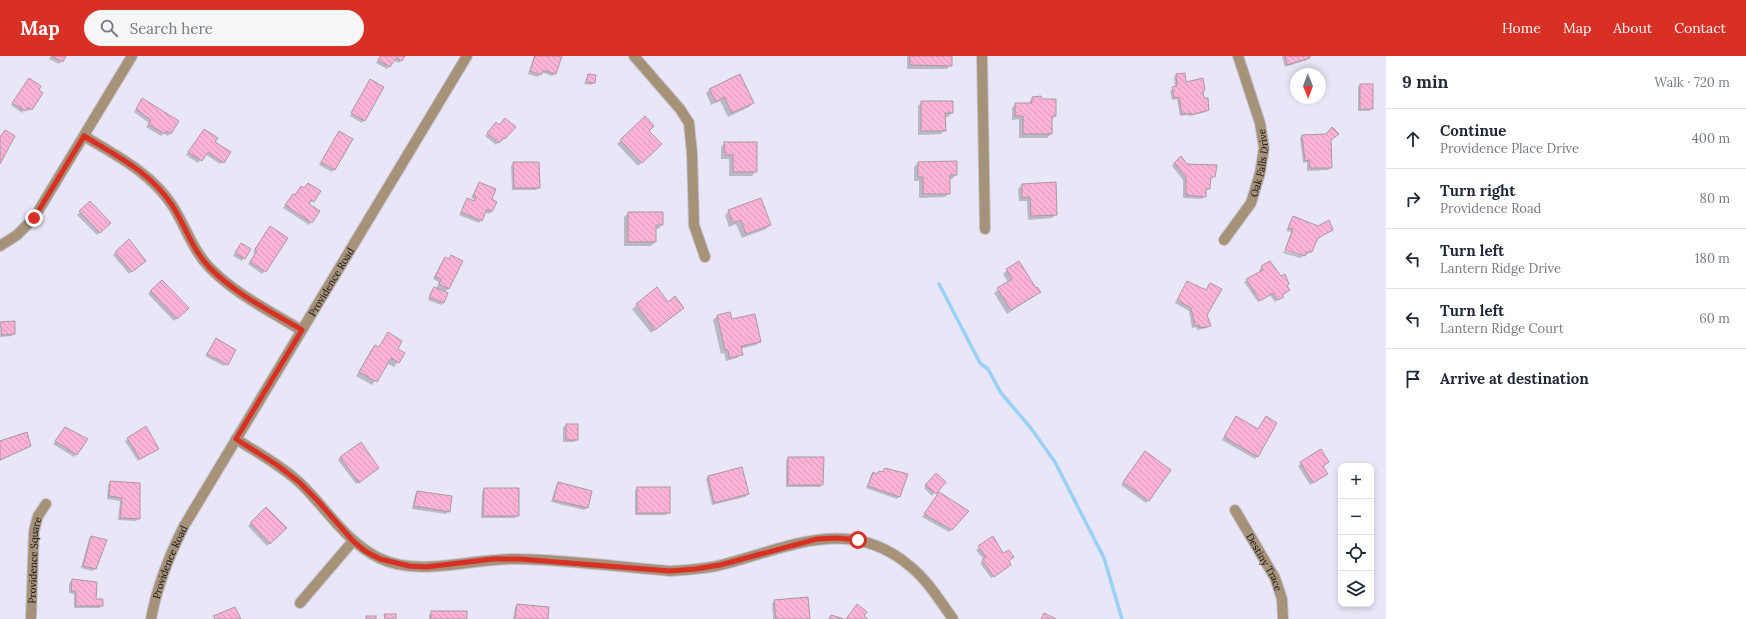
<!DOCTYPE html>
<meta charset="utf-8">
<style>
body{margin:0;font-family:Lora,serif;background:#f6f6f7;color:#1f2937}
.controls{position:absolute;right:12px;bottom:12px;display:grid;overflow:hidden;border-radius:8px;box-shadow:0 2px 6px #0003}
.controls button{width:36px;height:36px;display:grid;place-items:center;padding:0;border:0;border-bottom:1px solid #e0e1e3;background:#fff;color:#1f2937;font:20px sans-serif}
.compass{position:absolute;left:1290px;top:12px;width:36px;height:36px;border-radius:50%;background:#fff;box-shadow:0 2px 6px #0003;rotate:179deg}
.stop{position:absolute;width:12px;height:12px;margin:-9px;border:3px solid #d93025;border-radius:50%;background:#fff}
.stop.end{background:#d93025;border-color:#fff;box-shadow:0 1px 4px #0008}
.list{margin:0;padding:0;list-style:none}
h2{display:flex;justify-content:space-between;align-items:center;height:52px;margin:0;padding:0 16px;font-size:17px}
h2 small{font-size:13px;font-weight:400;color:#747a83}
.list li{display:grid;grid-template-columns:26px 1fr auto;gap:12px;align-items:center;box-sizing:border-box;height:60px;padding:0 16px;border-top:1px solid #e0e1e3}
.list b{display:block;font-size:15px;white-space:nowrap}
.list p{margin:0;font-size:13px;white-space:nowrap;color:#747a83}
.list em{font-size:13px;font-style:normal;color:#747a83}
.icon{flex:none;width:22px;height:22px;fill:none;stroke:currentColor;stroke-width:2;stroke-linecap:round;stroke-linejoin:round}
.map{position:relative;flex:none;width:1386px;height:563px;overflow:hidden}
header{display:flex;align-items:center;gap:24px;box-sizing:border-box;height:56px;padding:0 20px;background:#d93025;color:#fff}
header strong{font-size:19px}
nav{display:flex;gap:22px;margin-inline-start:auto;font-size:14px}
.search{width:280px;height:36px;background:#f6f6f7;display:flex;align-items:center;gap:10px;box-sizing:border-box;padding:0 14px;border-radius:22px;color:#747a83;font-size:15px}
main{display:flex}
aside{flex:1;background:#fff}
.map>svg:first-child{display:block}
.shadow{fill:#0003}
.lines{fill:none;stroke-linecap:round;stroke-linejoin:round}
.stream{stroke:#98d1f5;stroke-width:3.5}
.building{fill:url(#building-back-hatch);stroke:#aa99a1}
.minor-casing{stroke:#c6c4d3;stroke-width:12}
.minor{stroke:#a69278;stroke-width:10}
.route{stroke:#d93025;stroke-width:5}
.labels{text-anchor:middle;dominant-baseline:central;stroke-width:4;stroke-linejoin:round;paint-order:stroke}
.street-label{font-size:10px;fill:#100f15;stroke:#e9e7f7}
</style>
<header>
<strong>Map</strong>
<div class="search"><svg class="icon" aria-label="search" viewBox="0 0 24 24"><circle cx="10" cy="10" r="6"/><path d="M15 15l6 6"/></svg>Search here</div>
<nav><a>Home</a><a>Map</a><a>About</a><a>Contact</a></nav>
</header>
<main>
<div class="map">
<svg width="1386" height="563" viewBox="0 0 1386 563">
<defs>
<pattern id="building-back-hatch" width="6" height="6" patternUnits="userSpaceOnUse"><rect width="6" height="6" fill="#fdb3d7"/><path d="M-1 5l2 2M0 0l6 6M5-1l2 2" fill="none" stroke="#d899b8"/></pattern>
</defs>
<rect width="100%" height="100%" fill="#e9e7f7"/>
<g class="shadow">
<polygon points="51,0 65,0 59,8 49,3"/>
<polygon points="380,0 404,0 399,7 393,4 387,13 376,7"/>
<polygon points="534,0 561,0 555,18 552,20 541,16 538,21 528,18"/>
<polygon points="907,0 951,0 951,9 947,13 907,13"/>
<polygon points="1282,0 1309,0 1309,1 1307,4 1285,11"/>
<polygon points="588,19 594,27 591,29 584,28"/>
<polygon points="1177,19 1185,28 1201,36 1208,54 1206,56 1188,60 1188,59 1180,60 1177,43 1172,44 1170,35 1175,32 1174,21"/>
<polygon points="370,24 364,64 362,67 350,60"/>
<polygon points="26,26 31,53 29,55 25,53 22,57 11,49"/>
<polygon points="1360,29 1372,52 1369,55 1358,55 1358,31"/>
<polygon points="710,33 753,47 749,51 728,61 720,45 711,49 706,37"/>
<polygon points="1032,42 1055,60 1051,64 1051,78 1047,82 1019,82 1019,63 1012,64 1012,52 1016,48 1028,48"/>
<polygon points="142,43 170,77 168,80 164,77 161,80 146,71 149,67 134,56"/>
<polygon points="922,46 952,57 948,61 945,61 945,74 941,78 918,79 918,50"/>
<polygon points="645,62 648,75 661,88 638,110 617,88"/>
<polygon points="493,70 499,70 505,82 502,85 501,83 496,89 485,80"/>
<polygon points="204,74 214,86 223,106 220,108 205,98 198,107 186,99"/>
<polygon points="337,79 352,83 332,116 319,109"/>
<polygon points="1326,79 1330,84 1331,111 1328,114 1307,115 1307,106 1303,107 1300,82 1302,80"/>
<polygon points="725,87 756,115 752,120 729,120 729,103 721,103 721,91"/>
<polygon points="956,106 956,119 952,123 949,123 949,137 945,141 919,142 919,125 914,125 914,111 918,107"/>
<polygon points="514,107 539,131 536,134 512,134 511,110"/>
<polygon points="1174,107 1186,108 1214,120 1210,123 1209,133 1205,135 1205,140 1202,143 1183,142 1183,124 1172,110"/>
<polygon points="479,127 490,144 492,155 489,158 485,156 479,167 459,159 467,144 473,146 474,143 471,142"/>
<polygon points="1022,129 1056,158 1052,162 1028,164 1027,145 1019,145 1018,133"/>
<polygon points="301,131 319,135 309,149 311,166 309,169 283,152 291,141 294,140"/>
<polygon points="90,146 109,167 97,179 77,159"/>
<polygon points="729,155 770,169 766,173 742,182 736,168 729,171 725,159"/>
<polygon points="628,157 662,169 658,173 655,173 655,186 651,190 624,190 624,161"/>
<polygon points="1293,161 1318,171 1332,174 1316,184 1311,196 1304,200 1285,193 1291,176 1286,175"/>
<polygon points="270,171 265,215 262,218 248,208 255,198 253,196"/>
<polygon points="129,185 142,207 129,218 113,199"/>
<polygon points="239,191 250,194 242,205 233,200"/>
<polygon points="1284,195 1303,200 1301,202 1283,197"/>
<polygon points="452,200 448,233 445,236 443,247 441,249 428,244 432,234 434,232 436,233 439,226 433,223 442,205 445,202 448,204"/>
<polygon points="1262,211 1286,230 1286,237 1275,246 1270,239 1258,246 1244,226 1261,216 1259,214"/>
<polygon points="1007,214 1040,236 1007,258 994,237 1008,226 1003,218"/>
<polygon points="1187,226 1205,234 1210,228 1206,259 1209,270 1207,272 1197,274 1196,271 1192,272 1189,255 1175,247"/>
<polygon points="657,233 668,247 678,256 651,277 632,253"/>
<polygon points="151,235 187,252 174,265 148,238"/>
<polygon points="717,260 731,265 760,285 756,289 740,293 741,298 737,302 726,305 724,297 721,298 713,264"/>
<polygon points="1,267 14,277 12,280 0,281"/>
<polygon points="388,278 397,293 404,297 394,311 387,307 372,329 356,320 371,294 375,290 378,292"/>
<polygon points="214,286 227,308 224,310 205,300"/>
<polygon points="1236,361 1257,400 1255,403 1222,384"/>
<polygon points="566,369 577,369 577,384 574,386 563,386 563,371"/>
<polygon points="65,372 76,398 74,401 53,388"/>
<polygon points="128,383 158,393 138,405 125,385"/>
<polygon points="0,386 29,390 0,405"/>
<polygon points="1320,394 1328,406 1322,411 1324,420 1310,429 1298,410"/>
<polygon points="1142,399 1148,444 1146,447 1121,429"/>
<polygon points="341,401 376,414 356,428 338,404"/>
<polygon points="789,402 822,428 820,431 786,431 786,404"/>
<polygon points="879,416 906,418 899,441 897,443 866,432 871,419 873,417 876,419"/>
<polygon points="936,418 945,426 932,440 924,432"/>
<polygon points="708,421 748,438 745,441 712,449 706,423"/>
<polygon points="110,426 139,462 136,465 118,464 120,445 107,443 108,429"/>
<polygon points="558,427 591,435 587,452 584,454 551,446 556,430"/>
<polygon points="637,432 669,456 666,459 635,459 635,434"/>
<polygon points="484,433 518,460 515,462 481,462 482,436"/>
<polygon points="417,436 449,455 446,458 412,453 415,439"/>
<polygon points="939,437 968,456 949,476 922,461"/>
<polygon points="266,453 285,472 267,490 248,470"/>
<polygon points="91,481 95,513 93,515 81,512 89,483"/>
<polygon points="992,482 1008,511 991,522 980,507 984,504 976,494"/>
<polygon points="72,524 96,527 95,544 102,550 99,552 74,552 74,538 69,537 69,527"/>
<polygon points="774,545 809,563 773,563 772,548"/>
<polygon points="517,549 547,563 513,563 515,551"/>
<polygon points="432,556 466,563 429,563 429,559"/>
</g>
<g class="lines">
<polyline class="stream" points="939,228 980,307 988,313 1001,337 1030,371 1055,406 1104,502 1122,563"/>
</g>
<g class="building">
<polygon points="51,0 66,0 63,6"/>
<polygon points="381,0 405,0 402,5 396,2 390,11 378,4"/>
<polygon points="535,0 562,0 556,18 543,14 541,19 530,15"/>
<polygon points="910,0 952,0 952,10 910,9"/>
<polygon points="1285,0 1310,0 1310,2 1287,9"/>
<polygon points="1185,17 1186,26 1203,22 1205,34 1202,36 1203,36 1204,42 1208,42 1209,54 1191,59 1191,57 1182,58 1179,41 1174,42 1172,31 1177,30 1176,18"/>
<polygon points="588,18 596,19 595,27 586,26"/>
<polygon points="740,18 754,47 732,57 724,41 716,46 709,33"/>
<polygon points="29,22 41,30 39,34 43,37 32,54 28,51 26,55 12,47"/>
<polygon points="370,23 384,31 365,65 351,57"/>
<rect x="1360" y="28" width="13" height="25"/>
<polygon points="1041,40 1042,43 1056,43 1056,60 1052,60 1052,78 1023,78 1023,60 1015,60 1015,47 1032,47 1032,41"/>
<polygon points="142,42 179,65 171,78 167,75 165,78 148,68 151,64 136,53"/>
<polygon points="921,45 953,45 953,57 945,57 946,75 921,75"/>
<polygon points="645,60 654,70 649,75 662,88 642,107 620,84"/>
<polygon points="505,62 516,71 505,83 504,81 499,87 487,77 496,66 499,69"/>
<polygon points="1332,71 1339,78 1331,84 1332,112 1310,112 1309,104 1305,105 1302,79 1326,78"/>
<polygon points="204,73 218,82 215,86 231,96 224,107 208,96 202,105 188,96"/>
<polygon points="5,74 15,80 0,108 0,81"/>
<polygon points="339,75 353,83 335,114 321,106"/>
<polygon points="724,86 757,86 757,116 733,116 733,99 725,99"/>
<polygon points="1181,100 1187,108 1217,109 1215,121 1211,121 1210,133 1206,133 1206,141 1186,139 1186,121 1174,107"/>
<polygon points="957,105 957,119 950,119 950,138 923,138 923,121 918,121 918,106"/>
<polygon points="513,106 539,106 540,132 514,132"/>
<polygon points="479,126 496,133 492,143 497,146 492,156 487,153 482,165 461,156 467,142 474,145 476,141 473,140"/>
<polygon points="1056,126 1057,159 1031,160 1030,141 1022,142 1022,128"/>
<polygon points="308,127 321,135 314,146 311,144 309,148 320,155 312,167 285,149 293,138 295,139 301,130 304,132"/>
<polygon points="761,142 771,169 746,178 741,164 733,167 728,154"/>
<polygon points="90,145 111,167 100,177 79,155"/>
<polygon points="628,156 663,156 663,169 656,169 656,186 628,186"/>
<polygon points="1293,160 1318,170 1329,164 1333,174 1318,182 1312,196 1306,196 1305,200 1285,194 1293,173 1288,172"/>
<polygon points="270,170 288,182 266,216 250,206 257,195 255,193"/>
<polygon points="129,183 146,205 132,216 115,196"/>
<polygon points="241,187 251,193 245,203 235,197"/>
<polygon points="451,199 463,205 449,233 439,228 441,223 435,221 445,201 449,203"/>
<polygon points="1019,205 1036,232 1037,231 1041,236 1011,254 997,232 1012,223 1006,213"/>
<polygon points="1270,205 1281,220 1285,218 1289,228 1287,230 1290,234 1282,239 1284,241 1278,244 1273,237 1260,245 1246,223 1263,214 1261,210"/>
<polygon points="162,224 189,252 177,263 150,235"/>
<polygon points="1187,225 1206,234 1210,227 1222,233 1207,259 1211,270 1200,272 1199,269 1195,270 1191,252 1177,244"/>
<polygon points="434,231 448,237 444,247 429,241"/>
<polygon points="657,231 668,246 675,240 684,252 655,274 636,248"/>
<polygon points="730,256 732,263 755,258 761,286 741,290 743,299 729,302 728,294 725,294 717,259"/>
<polygon points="15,265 15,278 2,279 0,266"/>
<polygon points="388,276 402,285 398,293 405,297 399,307 391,302 377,326 359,316 375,289 379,291"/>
<polygon points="216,282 236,294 228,309 207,298"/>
<polygon points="1236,360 1258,373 1266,360 1277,367 1258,401 1224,381"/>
<rect x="566" y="368" width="12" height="16"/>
<polygon points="146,370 159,393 140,403 127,382"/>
<polygon points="65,371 88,383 77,399 55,385"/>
<polygon points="27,376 31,390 0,404 0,385"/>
<polygon points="361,386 379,412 359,427 340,401"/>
<polygon points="1321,393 1329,406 1323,410 1328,418 1313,427 1300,406"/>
<polygon points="1145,395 1171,414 1149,445 1123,426"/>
<polygon points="788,401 824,401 823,429 788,429"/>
<polygon points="742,411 749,438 714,447 708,420"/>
<polygon points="885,412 908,418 900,441 868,430 873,416 877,418 879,415 882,416"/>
<polygon points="936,417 946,426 936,438 925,429"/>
<polygon points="110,425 140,427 140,463 120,462 122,442 109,440"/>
<polygon points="558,426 592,435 588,452 553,444"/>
<rect x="637" y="431" width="33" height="26"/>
<polygon points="484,432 519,432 519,460 483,460"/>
<polygon points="417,435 452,440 450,456 414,450"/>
<polygon points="939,436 969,455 952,474 924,458"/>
<polygon points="266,451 287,472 270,488 250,467"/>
<polygon points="91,480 107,484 96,513 83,510"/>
<polygon points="993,480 1003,497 1009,494 1014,501 1009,505 1011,509 994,521 982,504 986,501 978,490"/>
<polygon points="72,523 97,526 96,543 103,543 103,550 76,550 76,535 71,535"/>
<polygon points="808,541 810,563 776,563 774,544"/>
<polygon points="517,548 549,551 548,563 515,563"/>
<polygon points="857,548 867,556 864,560 868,563 846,563"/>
<polygon points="235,551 241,563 215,563 213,560"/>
<rect x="431" y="555" width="36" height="8"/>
<polygon points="1044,557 1056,563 1041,563"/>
<polygon points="384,558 396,558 396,563 385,563"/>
<polygon points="831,559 844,563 829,563"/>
<rect x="366" y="560" width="10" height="3"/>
</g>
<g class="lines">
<defs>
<g id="minor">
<polyline points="634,0 680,53 689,67 692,97 694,169 705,201"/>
<polyline points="982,0 985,173"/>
<path d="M84,80C117,100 150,116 172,149C185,169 192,193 209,211C235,238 270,255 301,274"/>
<path id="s1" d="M1224,184L1251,147L1260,117L1264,92L1260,67L1238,0"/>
<polyline points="0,190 17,179 34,162 132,0"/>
<path d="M236,383C258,397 282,410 301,428C326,452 346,486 379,502C420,522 475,501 519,503C570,504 620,511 670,515C687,514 705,513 721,509C788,492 850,458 911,511C928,525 940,545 953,563"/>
<path id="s2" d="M1235,454L1275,522L1282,543L1283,563"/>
<polyline points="300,547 353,485"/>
<path id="s3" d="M31,563L34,475L38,460L46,448"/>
<path id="s4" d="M151,563C157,530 169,500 184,470L467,0"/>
</g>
</defs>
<use href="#minor" class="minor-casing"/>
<use href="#minor" class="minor"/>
</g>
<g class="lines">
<path class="route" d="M34,162L84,80C117,100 150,116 172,149C185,169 192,193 209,211C235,238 270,255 302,274L236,383L277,409L299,426L318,445L353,485L365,495L380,503L409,510L426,511L493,503H519L670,515L695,513L720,509L817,483L837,482L858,484"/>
</g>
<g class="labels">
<g class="street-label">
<text stroke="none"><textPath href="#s1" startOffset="87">Oak Falls Drive</textPath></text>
<text stroke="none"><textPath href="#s4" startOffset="384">Providence Road</textPath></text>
<text stroke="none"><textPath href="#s3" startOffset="59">Providence Square</textPath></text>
<text stroke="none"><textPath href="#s4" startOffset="60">Providence Road</textPath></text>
<text stroke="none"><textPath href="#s2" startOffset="60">Destiny Trace</textPath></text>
</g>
</g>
</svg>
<div class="controls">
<button>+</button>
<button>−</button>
<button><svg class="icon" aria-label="locate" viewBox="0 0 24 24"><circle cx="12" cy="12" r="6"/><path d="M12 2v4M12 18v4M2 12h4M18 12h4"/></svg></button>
<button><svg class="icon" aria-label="layers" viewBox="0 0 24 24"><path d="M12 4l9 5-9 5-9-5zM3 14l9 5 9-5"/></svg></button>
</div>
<svg class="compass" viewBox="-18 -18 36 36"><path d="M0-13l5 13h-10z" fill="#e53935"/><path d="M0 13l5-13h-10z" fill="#747a83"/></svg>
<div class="stop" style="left:858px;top:484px"></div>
<div class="stop end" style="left:34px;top:162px"></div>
</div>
<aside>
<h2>9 min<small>Walk · 720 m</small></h2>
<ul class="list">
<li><svg class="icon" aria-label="ahead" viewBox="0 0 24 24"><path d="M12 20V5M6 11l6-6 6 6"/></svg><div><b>Continue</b><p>Providence Place Drive</p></div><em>400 m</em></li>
<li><svg class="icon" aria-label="right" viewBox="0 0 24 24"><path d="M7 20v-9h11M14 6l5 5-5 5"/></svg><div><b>Turn right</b><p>Providence Road</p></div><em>80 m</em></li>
<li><svg class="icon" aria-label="left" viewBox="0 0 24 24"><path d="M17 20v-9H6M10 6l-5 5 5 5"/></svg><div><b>Turn left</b><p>Lantern Ridge Drive</p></div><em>180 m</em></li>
<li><svg class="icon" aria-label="left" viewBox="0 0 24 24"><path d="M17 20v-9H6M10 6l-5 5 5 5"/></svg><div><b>Turn left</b><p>Lantern Ridge Court</p></div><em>60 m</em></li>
<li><svg class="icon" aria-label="arrive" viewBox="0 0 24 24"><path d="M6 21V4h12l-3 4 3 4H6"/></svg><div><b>Arrive at destination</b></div></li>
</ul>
</aside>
</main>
